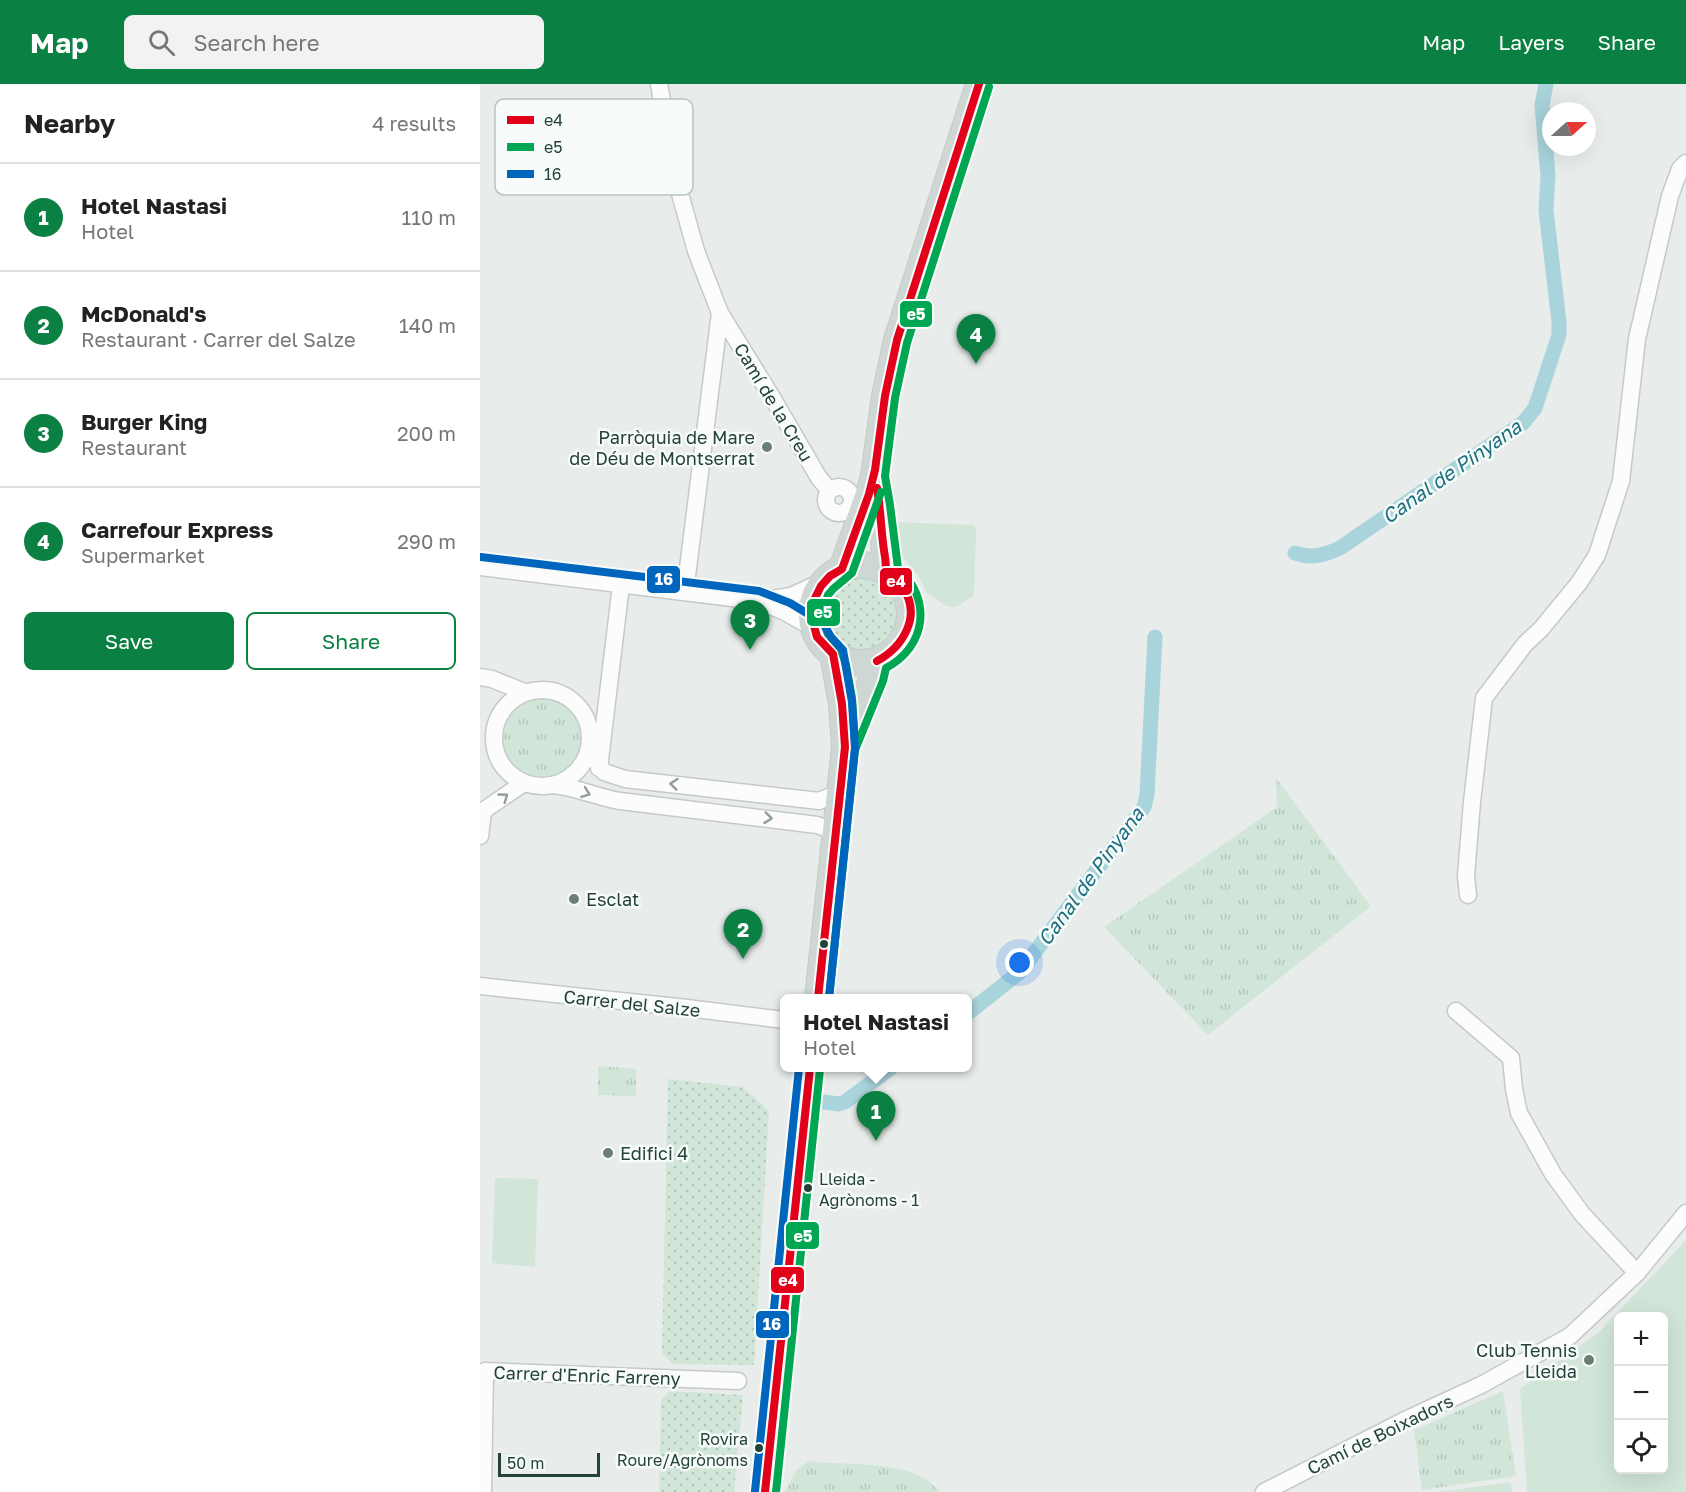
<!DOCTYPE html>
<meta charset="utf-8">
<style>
body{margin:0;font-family:"Golos Text",sans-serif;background:#f2f2f2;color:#222}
.controls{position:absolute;right:18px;bottom:18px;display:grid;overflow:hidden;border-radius:9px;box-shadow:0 6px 24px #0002}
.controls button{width:54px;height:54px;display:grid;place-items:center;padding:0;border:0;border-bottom:2px solid #e0e0e0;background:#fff;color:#222;font:30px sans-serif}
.compass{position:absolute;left:1062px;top:18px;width:54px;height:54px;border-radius:50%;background:#fff;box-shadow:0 6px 24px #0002;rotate:69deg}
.scale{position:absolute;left:18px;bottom:15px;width:102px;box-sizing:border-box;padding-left:6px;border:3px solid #24423a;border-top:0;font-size:16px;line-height:21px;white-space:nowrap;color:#24423a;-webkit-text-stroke:4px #f7fbf9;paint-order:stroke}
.you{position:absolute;left:540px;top:879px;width:21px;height:21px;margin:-15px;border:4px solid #fff;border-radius:50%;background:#1a73e8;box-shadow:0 0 0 9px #1a73e833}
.badge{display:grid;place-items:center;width:39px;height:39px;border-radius:50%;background:#0b8043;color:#fff;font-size:20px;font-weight:700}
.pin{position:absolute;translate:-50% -50px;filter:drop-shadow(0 2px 3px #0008)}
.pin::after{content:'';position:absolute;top:32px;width:21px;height:18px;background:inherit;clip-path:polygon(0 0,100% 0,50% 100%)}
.popup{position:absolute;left:300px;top:910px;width:192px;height:78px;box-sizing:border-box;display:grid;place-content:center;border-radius:9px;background:#fff;filter:drop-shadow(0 2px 4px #0005);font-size:20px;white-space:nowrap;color:#767676}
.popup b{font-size:22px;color:#222}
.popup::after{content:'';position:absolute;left:50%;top:100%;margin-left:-12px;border:12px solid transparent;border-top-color:#fff}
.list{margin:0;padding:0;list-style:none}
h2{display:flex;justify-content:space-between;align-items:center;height:78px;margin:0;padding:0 24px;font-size:26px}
h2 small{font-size:20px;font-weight:400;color:#767676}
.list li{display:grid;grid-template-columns:39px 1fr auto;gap:18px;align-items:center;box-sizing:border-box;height:108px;padding:0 24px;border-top:2px solid #e0e0e0}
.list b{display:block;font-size:22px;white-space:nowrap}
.list p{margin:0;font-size:20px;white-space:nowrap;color:#767676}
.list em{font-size:20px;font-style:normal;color:#767676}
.actions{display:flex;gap:12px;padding:18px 24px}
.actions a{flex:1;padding:14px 0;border:2px solid #0b8043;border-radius:9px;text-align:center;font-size:21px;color:#0b8043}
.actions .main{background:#0b8043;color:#fff}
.icon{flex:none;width:33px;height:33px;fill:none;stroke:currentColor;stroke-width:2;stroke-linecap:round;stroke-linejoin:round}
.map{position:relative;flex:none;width:1206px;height:1408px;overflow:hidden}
header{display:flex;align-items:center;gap:36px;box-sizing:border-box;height:84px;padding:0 30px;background:#0b8043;color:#fff}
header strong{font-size:28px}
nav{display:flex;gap:33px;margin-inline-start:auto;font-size:21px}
.search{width:420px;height:54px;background:#f2f2f2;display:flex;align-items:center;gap:15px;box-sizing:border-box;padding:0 21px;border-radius:9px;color:#767676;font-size:22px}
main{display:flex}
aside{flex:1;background:#fff}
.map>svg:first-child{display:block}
.grass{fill:url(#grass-tufts)}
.park{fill:#d1e6d8;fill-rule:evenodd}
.garden{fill:url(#garden-dots)}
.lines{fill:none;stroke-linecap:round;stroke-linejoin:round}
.canal{stroke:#a9d4db;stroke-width:15}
.street-casing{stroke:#c5cac8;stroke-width:19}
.primary-casing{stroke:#c3ccc9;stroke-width:28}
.street{stroke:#fcfcfc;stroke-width:16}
.primary{stroke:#cfd7d5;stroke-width:26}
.bus-1-casing{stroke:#f7fbf9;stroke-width:12}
.bus-2-casing{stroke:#f7fbf9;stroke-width:12}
.bus-3-casing{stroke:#f7fbf9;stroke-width:12}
.bus-1{stroke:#e2001a;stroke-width:8}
.bus-2{stroke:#00a651;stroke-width:8}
.bus-3{stroke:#0065bd;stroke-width:8}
.oneway{stroke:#909f9b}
.poi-dot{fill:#697e78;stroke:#f7fbf9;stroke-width:2}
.bus-dot{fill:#24423a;stroke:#f7fbf9;stroke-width:2}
.labels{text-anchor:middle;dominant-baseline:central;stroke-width:5;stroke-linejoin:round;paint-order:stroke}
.bus-label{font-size:16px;fill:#24423a;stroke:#f7fbf9;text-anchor:start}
.street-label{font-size:18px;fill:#24423a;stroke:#f7fbf9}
.poi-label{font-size:18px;fill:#24423a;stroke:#f7fbf9;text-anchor:end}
.water-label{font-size:20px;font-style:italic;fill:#1c6f80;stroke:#f7fbf9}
.key{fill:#f7fbf9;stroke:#b8c4c0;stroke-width:1.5}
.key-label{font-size:16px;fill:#24423a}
.line-badge{stroke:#f7fbf9;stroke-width:2}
.badge-label{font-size:16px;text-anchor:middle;font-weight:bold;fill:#fff}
</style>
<header>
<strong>Map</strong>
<div class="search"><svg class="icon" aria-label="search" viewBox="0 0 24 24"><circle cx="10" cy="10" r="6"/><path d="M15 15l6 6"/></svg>Search here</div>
<nav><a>Map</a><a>Layers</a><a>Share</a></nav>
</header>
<main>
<aside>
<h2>Nearby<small>4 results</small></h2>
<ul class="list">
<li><span class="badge">1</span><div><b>Hotel Nastasi</b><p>Hotel</p></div><em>110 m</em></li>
<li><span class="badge">2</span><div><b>McDonald's</b><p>Restaurant · Carrer del Salze</p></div><em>140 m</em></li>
<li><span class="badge">3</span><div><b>Burger King</b><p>Restaurant</p></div><em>200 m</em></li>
<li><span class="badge">4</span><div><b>Carrefour Express</b><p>Supermarket</p></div><em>290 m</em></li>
</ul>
<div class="actions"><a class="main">Save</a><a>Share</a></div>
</aside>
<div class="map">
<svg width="1206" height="1408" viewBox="0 0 1206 1408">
<defs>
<pattern id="grass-tufts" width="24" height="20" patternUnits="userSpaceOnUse" patternTransform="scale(1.5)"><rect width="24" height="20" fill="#d1e6d8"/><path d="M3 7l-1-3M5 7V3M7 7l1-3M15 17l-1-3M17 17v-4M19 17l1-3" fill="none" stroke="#b3c6ba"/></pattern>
<pattern id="garden-dots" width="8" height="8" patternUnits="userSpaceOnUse" patternTransform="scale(1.5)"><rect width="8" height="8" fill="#d1e6d8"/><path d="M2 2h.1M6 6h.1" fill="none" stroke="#b3c6ba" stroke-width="1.8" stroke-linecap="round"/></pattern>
</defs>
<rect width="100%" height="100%" fill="#e8edeb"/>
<g class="grass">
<circle cx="63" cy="654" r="41"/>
<polygon points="796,694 891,822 728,951 624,843 797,723"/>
<polygon points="118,982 156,985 156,1012 118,1011"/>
<polygon points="1023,1307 1036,1392 942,1406 934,1346"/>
<path d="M328,1377C366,1383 435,1373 459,1408H305L316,1387Z"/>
</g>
<g class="park">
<polygon points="414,438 494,441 496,444 496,450 494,511 478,522 472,523 464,521 447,509 437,490 420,469 417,461"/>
<polygon points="15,1094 58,1095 55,1183 12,1179"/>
<path d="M1206,1156V1408H1047L1040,1305L1119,1248ZM1138,1232H1184V1386H1138Z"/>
<polygon points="1031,1398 1032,1408 959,1408"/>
</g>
<g class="garden">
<circle cx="381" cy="530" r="41"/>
<polygon points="188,995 263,1003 289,1027 274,1281 193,1280 182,1269"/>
<polygon points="190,1307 263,1311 254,1408 179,1408 181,1316"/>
</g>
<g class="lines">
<g class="canal">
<path d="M815,469C831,475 845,471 860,464L1043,339L1055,324L1079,251V238L1066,126L1068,92L1062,21L1066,0"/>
<polyline points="488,929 540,888 664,723 667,711 675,553"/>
<polyline points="343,1018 359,1020 365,1018 411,984"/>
</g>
<defs>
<g id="street">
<polyline points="179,0 197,99 216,167 240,229 293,315 339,394 350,407"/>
<circle cx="359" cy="416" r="13"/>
<polyline points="0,483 277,517 311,512 346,496"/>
<polyline points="205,508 240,229"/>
<polyline points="281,518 305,528 335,545"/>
<polyline points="0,593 12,595 44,608"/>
<circle cx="62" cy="654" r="48"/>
<polyline points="109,667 124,688 145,695 339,717 351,712 360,705"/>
<polyline points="119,684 141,501"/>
<path d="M73,701C96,703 117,713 140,717L337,741L346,744L355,753"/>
<polyline points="0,729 44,699"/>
<polyline points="0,752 3,728"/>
<polyline points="988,811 986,792 992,718 1004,614 1045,560 1061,545 1099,499 1117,471 1141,397 1157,255 1190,112 1200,85 1206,79"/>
<polyline points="0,902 207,924 304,936"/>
<polyline points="976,927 1031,974 1034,1005 1039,1029 1073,1090 1102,1130 1157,1189"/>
<polyline points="3,1408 5,1287 258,1297"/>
<polyline points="784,1408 923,1337 1001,1301 1090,1252 1157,1189 1206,1129"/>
</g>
<g id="primary">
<path d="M396,398C402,428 403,459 408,489"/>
<circle cx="381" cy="530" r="49"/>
<polyline points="362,485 389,410 394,392 405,312 417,256 499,0"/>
<polyline points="367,657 393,593 397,577"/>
<polyline points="338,914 365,663 362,620 353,570"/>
<polyline points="285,1408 330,984"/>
</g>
</defs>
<use href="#street" class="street-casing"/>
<use href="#primary" class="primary-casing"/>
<use href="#street" class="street"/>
<use href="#primary" class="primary"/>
<defs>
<g id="bus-1">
<path d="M397,404C401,427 401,450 405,473C406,477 405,483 407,487C410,494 419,498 423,504C442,532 423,563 397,577"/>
<polyline points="338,914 365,663 362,620 353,570 337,553 333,538 334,516 341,502 350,492 362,485 389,410 395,386 405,312 417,256 499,0"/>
<polyline points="285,1408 330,984"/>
</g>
<g id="bus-2">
<polyline points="375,659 372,614 366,581 361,565 348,550 345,542 343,526 348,511 353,505 372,489 401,408"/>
<path d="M349,914L375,666L403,597L406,584C447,562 452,515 418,484L410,421L405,392L415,314L427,259L509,3"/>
<polyline points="296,1408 340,985"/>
</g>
<g id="bus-3">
<polyline points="1,473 279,507 310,519 343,539 351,553 363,566 372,618 375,664 349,914"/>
<polyline points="275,1407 319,984"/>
</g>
</defs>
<use href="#bus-1" class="bus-1-casing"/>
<use href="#bus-2" class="bus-2-casing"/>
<use href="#bus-3" class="bus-3-casing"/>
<use href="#bus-1" class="bus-1"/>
<use href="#bus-2" class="bus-2"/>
<use href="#bus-3" class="bus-3"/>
</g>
<defs><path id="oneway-chevron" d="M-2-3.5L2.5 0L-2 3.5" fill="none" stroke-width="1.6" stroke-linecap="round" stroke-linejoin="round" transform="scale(1.5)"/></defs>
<g class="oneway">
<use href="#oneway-chevron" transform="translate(194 700) rotate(-174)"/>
<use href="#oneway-chevron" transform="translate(106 709) rotate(20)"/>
<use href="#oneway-chevron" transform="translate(24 713) rotate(-36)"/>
<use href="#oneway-chevron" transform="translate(288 734) rotate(7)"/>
</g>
<g class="poi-dot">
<circle cx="287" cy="363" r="6"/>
<circle cx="94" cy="815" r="6"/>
<circle cx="128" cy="1069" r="6"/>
<circle cx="1109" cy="1276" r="6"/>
</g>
<g class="bus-dot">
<circle cx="344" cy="860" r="5"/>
<circle cx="328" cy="1104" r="5"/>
<circle cx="279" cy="1364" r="5"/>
</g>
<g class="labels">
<g class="bus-label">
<text x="339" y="1095">Lleida -<tspan x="339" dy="21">Agrònoms - 1</tspan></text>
<text x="268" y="1355" text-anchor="end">Rovira<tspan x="268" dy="21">Roure/Agrònoms</tspan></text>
</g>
<g class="street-label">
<text transform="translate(294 318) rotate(59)">Camí de la Creu</text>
<text transform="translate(152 919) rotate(6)">Carrer del Salze</text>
<text transform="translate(107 1291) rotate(2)">Carrer d'Enric Farreny</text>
<text transform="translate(900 1350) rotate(-26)">Camí de Boixadors</text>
</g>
<g class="poi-label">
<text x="275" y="353">Parròquia de Mare<tspan x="275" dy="21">de Déu de Montserrat</tspan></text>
<text x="106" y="815" text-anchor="start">Esclat</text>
<text x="140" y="1069" text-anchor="start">Edifici 4</text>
<text x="1097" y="1266">Club Tennis<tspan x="1097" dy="21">Lleida</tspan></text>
</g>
<g class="water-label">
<text transform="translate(971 387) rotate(-35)">Canal de Pinyana</text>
<text transform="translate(610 792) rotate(-54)">Canal de Pinyana</text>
</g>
</g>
<rect x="15" y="15" width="198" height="96" rx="9" class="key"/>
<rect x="27" y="32" width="27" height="8" fill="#e2001a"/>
<rect x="27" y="59" width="27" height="8" fill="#00a651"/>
<rect x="27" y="86" width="27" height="8" fill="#0065bd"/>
<g class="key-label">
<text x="64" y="42">e4</text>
<text x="64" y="69">e5</text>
<text x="64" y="96">16</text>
</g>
<g class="line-badge">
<rect x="419" y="216" width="34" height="28" rx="6" fill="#00a651"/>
<rect x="166" y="481" width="35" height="29" rx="6" fill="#0065bd"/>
<rect x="399" y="483" width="34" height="29" rx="6" fill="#e2001a"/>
<rect x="326" y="514" width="35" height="29" rx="6" fill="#00a651"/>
<rect x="305" y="1137" width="35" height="29" rx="6" fill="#00a651"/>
<rect x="290" y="1182" width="35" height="28" rx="6" fill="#e2001a"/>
<rect x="275" y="1226" width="35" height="29" rx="6" fill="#0065bd"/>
</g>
<g class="badge-label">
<text x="436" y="236">e5</text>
<text x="184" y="501">16</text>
<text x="416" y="503">e4</text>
<text x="343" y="534">e5</text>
<text x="323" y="1158">e5</text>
<text x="308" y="1202">e4</text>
<text x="292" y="1246">16</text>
</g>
</svg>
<div class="controls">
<button>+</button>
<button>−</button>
<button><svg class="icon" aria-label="locate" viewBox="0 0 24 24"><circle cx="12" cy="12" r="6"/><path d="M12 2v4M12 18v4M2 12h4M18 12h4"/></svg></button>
</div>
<svg class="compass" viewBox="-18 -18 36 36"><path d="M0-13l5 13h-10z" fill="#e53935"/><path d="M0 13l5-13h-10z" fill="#767676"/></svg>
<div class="scale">50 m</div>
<div class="you"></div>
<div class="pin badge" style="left:396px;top:1057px">1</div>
<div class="popup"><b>Hotel Nastasi</b>Hotel</div>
<div class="pin badge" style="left:263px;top:875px">2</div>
<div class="pin badge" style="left:270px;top:566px">3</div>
<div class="pin badge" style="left:496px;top:280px">4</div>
</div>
</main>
